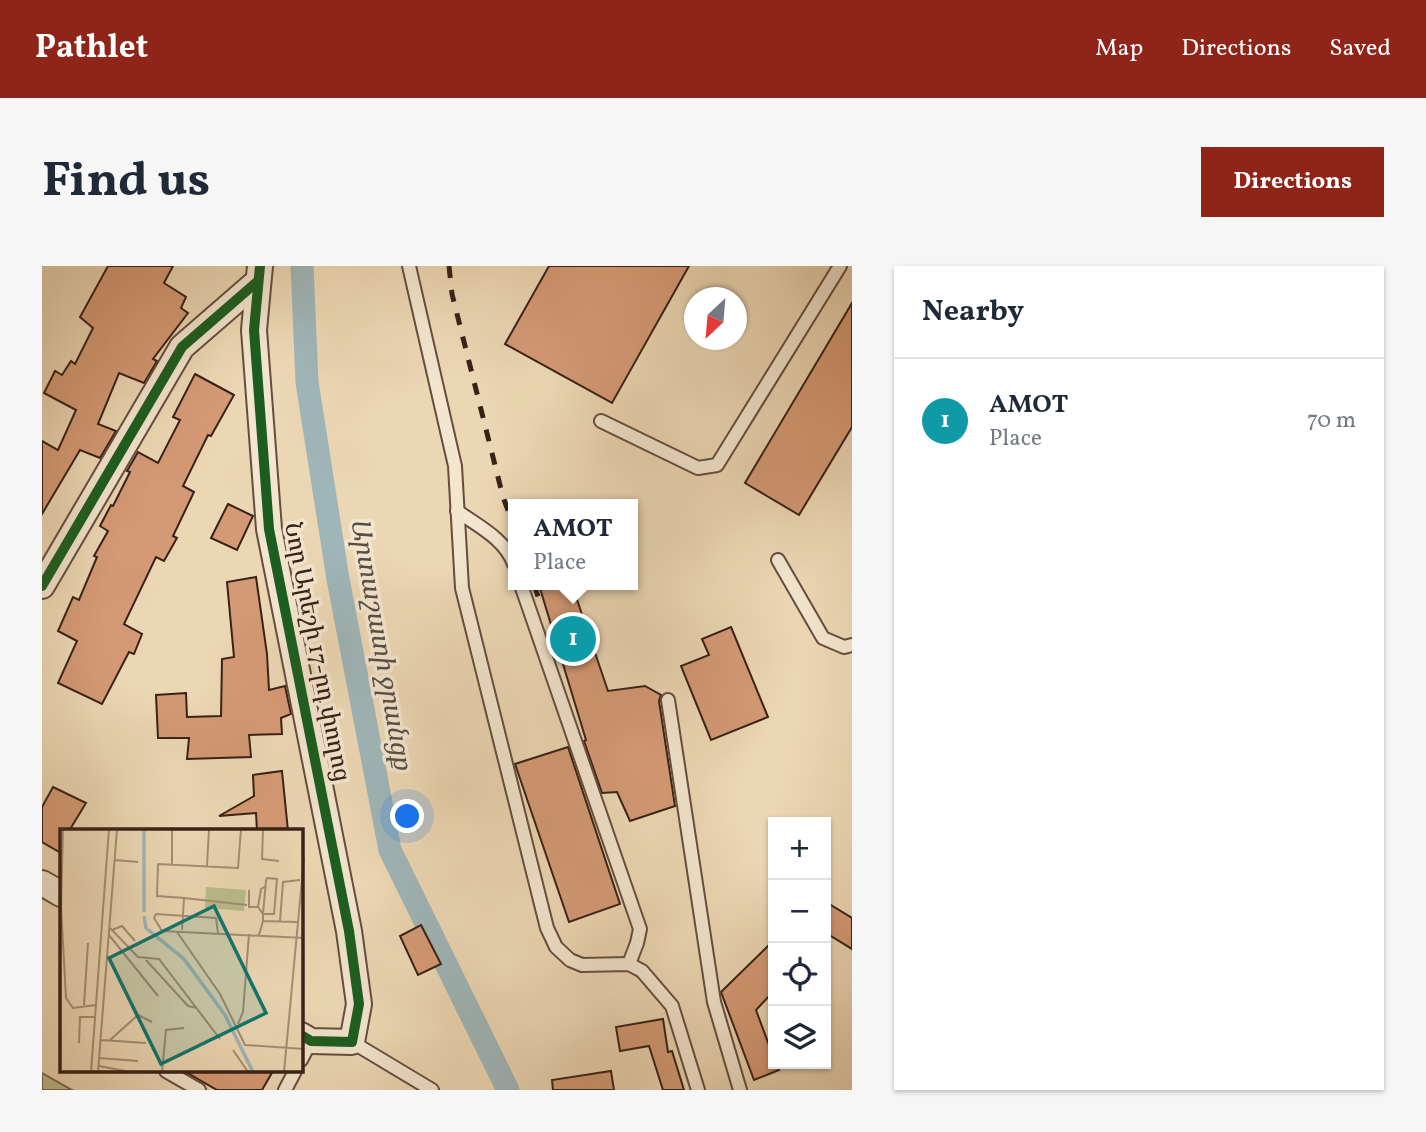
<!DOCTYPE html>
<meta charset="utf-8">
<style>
body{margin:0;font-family:Vollkorn,"Noto Serif Armenian",serif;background:#f6f6f7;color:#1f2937}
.controls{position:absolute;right:21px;bottom:21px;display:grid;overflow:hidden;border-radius:0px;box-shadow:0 2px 5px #0004}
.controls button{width:63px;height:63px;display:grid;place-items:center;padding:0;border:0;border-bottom:2px solid #e0e1e3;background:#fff;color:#1f2937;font:35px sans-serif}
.compass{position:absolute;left:642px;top:21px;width:63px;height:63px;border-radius:50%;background:#fff;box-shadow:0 2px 5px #0004;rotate:206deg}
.you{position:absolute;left:366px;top:551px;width:24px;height:24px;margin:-18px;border:5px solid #fff;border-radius:50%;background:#1a73e8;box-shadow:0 0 0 10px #1a73e833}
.badge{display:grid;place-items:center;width:46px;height:46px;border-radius:50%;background:#8f2418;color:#fff;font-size:23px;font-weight:700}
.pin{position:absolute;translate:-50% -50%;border:4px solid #fff;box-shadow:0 2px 7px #0006}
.popup{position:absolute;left:466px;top:233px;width:130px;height:91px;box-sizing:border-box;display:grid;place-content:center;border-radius:0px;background:#fff;filter:drop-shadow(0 2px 5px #0005);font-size:23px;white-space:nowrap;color:#747a83}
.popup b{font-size:26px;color:#1f2937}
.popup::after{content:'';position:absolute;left:50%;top:100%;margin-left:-14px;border:14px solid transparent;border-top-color:#fff}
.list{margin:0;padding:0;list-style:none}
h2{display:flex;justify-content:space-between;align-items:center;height:91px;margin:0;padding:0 28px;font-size:30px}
h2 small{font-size:23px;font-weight:400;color:#747a83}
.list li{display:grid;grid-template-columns:46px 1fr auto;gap:21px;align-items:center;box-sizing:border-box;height:126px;padding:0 28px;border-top:2px solid #e0e1e3}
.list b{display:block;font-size:26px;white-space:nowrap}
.list p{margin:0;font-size:23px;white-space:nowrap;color:#747a83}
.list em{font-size:23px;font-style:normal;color:#747a83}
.icon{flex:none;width:38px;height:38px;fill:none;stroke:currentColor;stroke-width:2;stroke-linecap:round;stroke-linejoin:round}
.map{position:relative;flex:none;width:810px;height:824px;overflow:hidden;border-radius:0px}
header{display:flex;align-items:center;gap:42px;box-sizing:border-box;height:98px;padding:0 35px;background:#8f2418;color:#fff}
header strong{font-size:33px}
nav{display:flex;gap:38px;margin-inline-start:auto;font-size:24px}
.intro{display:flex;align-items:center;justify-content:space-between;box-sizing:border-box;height:168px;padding:0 42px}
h1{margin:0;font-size:49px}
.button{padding:18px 32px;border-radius:0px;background:#8f2418;color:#fff;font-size:24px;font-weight:700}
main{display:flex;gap:42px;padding:0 42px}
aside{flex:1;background:#fff;border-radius:0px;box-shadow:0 2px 5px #0004}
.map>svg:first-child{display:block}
.green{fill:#babd8b;stroke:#796f50;stroke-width:2}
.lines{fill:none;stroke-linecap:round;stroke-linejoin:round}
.canal{stroke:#9fb6b9;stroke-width:23}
.building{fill:#d49a75;stroke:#382116;stroke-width:2}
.service-casing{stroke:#654e3e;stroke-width:16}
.minor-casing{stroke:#654e3e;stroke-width:28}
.service{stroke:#f3e5ce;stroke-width:12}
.minor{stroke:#f3e5ce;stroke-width:24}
.rail{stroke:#382116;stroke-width:5;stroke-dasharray:12 12;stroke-linecap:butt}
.cycleway-casing{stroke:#f3e5ce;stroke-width:15}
.cycleway{stroke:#1b5e20;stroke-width:10}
.labels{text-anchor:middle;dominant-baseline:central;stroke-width:7;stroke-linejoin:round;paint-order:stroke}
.street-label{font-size:24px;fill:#382116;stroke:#f3e5ce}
.water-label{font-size:26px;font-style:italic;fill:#574e47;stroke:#f3e5ce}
.inset-river{fill:none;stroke:#9fb6b9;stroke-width:3.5}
.inset-road{fill:none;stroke:#a48e75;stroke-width:2}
.view{fill:#0f766e;fill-opacity:0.15;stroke:#0f766e;stroke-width:3.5}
.inset-edge{fill:none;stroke:#382116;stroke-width:3.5}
</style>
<header>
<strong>Pathlet</strong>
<nav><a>Map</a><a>Directions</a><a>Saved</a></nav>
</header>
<div class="intro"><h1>Find us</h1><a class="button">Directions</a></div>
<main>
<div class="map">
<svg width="810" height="824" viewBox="0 0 810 824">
<rect width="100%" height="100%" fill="#ecd7b4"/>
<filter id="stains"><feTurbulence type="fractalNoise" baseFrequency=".00286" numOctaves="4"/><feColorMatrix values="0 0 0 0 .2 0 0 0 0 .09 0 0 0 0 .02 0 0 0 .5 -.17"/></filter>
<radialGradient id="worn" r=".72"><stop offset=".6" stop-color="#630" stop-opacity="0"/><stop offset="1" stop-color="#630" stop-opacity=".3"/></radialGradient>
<polygon class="green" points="0,807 30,824 0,824"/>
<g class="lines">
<polyline class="canal" points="260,0 265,116 296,313 348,584 466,824"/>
</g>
<g class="building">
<polygon points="66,0 131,0 122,17 144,31 139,42 146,47 111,93 115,95 102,117 77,107 56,158 74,165 58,192 38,184 0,248 0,175 16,184 34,144 2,127 13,105 20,109 29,95 33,98 51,62 38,51"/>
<polygon points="507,0 647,0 570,137 463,78"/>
<polygon points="810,37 810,161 757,249 703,217"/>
<polygon points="153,108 192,129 169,170 166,169 141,220 152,226 131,270 135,272 122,295 114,291 82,358 100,368 92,388 87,386 60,438 16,417 35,375 16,365 31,331 37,334 55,291 52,290 66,265 58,260 69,239 71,240 88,206 85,205 96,186 116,197 138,154 131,151"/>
<polygon points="186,238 211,250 195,284 169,272"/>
<polygon points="214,311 225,388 227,424 243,420 249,448 239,452 240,468 207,469 209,491 145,493 147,472 116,472 114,429 144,427 145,451 179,450 180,393 192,391 185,316"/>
<polygon points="497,319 530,319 566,425 603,420 619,429 617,435 633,540 588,555 575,526 560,527 542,475 544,474"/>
<polygon points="689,361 726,451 669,474 639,400 667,389 660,373"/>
<polygon points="526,481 578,638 527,656 473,498"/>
<polygon points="240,505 246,565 215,565 214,547 177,550 212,530 211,509"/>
<polygon points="11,521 44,537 27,565 19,565 19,587 0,576 0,541"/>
<polygon points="784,636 810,652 810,683 784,667"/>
<polygon points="379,659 399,698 376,709 358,670"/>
<polygon points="731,675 731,726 714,744 731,790 731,798 734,798 737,804 712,814 679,726"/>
<polygon points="621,753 626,786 630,785 642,824 621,824 607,780 578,785 574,761"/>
<polygon points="142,805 231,805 220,824 175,824"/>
<polygon points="569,805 572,824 511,824 510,814"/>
</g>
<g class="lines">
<defs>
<g id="service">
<polyline points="367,0 413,200 420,322 505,662 514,681 528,694 540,699 587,698 600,705 630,740 656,824"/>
<polyline points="559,155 656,202 675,199 798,0"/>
<path d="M415,245C436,260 463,273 472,298"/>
<polyline points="736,294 781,372 802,381 810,379"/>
<polyline points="479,319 598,663 595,677 587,698"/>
<polyline points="626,434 672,736 698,824"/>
<polyline points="310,776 390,824"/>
<polyline points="259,794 269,775"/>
<polyline points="124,805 157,824"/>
<polyline points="243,824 253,805"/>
</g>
<g id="minor">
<polyline points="218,0 212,64 227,263 307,665 317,738 310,776 269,775 259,769"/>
<polyline points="0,320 140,81 216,15"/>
<polyline points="0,617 19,628"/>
</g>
</defs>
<use href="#service" class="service-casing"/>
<use href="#minor" class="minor-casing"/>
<use href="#service" class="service"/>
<use href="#minor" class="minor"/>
<g class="rail">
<polyline points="407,0 410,28 461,231 472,260"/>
<polyline points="492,319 497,333"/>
</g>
<defs>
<g id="cycleway">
<polyline points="218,0 212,64 227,263 307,665 317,738 310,776 269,775 259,769"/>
<polyline points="0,320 140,81 216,15"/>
</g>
</defs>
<use href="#cycleway" class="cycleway-casing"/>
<use href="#cycleway" class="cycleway"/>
</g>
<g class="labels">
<g class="street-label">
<text transform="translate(274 386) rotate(79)">Նոր Արեշի 17-րդ փողոց</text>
</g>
<g class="water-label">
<text transform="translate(338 378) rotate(80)">Արտաշատի ջրանցք</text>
</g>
</g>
<g transform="translate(18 563)">
<rect width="243" height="243" fill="#ecd7b4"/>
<path d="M146,58L186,61L184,82L145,79Z" fill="#babd8b"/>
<path class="inset-river" d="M84,0V83M84,87L86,99L124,130L165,186L193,243"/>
<path class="inset-road" d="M3,0L1,78L6,169L13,179L36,176M203,0L202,30L219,32M55,31L78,33M112,35V0M147,37L149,0M189,61V78H198L203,85H214L217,50L207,49L206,52L203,85V92M124,69L187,76M198,78L201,60L206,57M220,92L223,53L240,51M50,99L78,128L99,130L160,210M52,101L62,97L75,112M122,101L124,69L97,67L98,35L178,39L181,0M117,103L160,165L185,216L244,220M158,104L156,89L96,85L94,89L102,102L244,109M49,106L98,167M199,106L203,92L237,93M86,131L128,177L137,179M24,176L28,114M178,195L183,183L189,105M41,211L86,214M50,211L78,186L92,193M19,214L20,188H35M173,221L188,243M39,229L78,232M39,237L70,243M31,243L49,0M38,243L57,0M102,243L106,201L124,199M224,243L244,29"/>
<path class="view" d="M154,77L206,184L101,235L49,129Z"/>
<rect width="243" height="243" class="inset-edge"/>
</g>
<rect width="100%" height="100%" filter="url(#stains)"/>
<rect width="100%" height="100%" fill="url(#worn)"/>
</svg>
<div class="controls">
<button>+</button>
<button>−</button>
<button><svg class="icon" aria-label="locate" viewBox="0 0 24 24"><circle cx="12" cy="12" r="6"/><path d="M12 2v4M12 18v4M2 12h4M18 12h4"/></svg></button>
<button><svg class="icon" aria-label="layers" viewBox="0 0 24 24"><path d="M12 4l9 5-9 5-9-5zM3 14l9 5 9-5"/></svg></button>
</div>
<svg class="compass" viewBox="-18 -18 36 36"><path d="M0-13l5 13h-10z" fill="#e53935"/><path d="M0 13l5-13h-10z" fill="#747a83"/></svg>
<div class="you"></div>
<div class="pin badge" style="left:531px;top:373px;background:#0f9aa8">1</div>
<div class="popup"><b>AMOT</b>Place</div>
</div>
<aside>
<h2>Nearby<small></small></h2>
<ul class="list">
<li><span class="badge" style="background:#0f9aa8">1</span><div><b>AMOT</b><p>Place</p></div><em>70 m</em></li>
</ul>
</aside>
</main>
